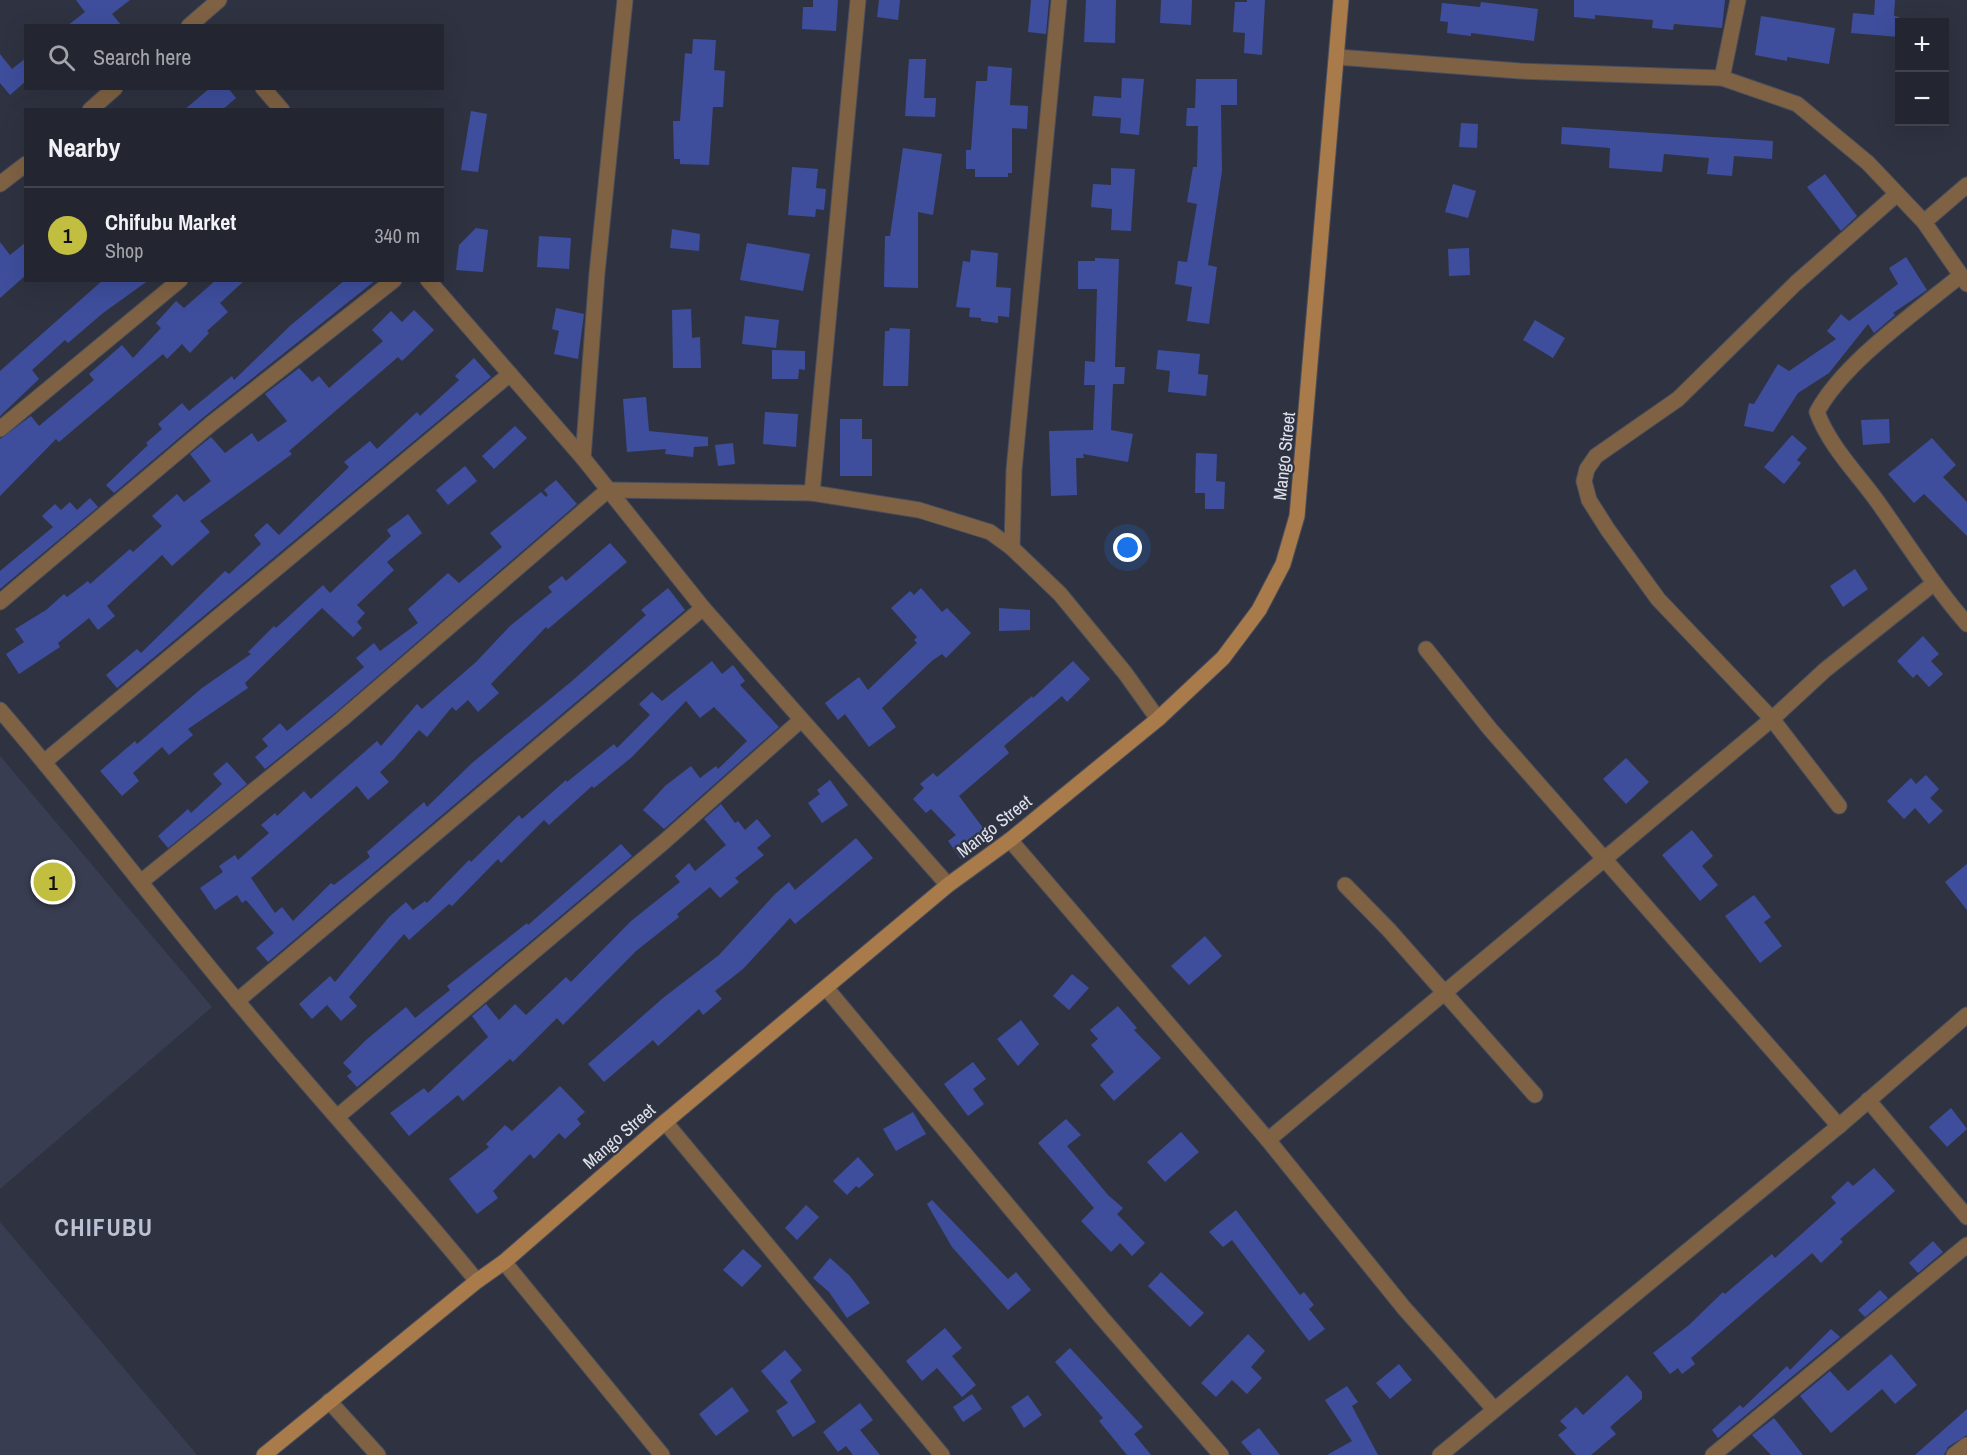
<!DOCTYPE html>
<meta charset="utf-8">
<style>
body{margin:0;font-family:"Archivo Narrow",sans-serif;background:#2b2e39;color:#f1f3f6}
.controls{position:absolute;right:18px;top:18px;display:grid;overflow:hidden;border-radius:0px;box-shadow:0 6px 24px #0002}
.controls button{width:54px;height:54px;display:grid;place-items:center;padding:0;border:0;border-bottom:2px solid #40434d;background:#232631;color:#f1f3f6;font:30px sans-serif}
.you{position:absolute;left:1128px;top:548px;width:21px;height:21px;margin:-15px;border:4px solid #fff;border-radius:50%;background:#1a73e8;box-shadow:0 0 0 9px #1a73e833}
.badge{display:grid;place-items:center;width:39px;height:39px;border-radius:50%;background:#c1be40;color:#111;font-size:20px;font-weight:700}
.pin{position:absolute;translate:-50% -50%;border:3px solid #fff;box-shadow:0 2px 6px #0006}
.list{margin:0;padding:0;list-style:none}
h2{display:flex;justify-content:space-between;align-items:center;height:78px;margin:0;padding:0 24px;font-size:26px}
h2 small{font-size:20px;font-weight:400;color:#a3a5ab}
.list li{display:grid;grid-template-columns:39px 1fr auto;gap:18px;align-items:center;box-sizing:border-box;height:96px;padding:0 24px;border-top:2px solid #40434d}
.list b{display:block;font-size:22px;white-space:nowrap}
.list p{margin:0;font-size:20px;white-space:nowrap;color:#a3a5ab}
.list em{font-size:20px;font-style:normal;color:#a3a5ab}
.icon{flex:none;width:33px;height:33px;fill:none;stroke:currentColor;stroke-width:2;stroke-linecap:round;stroke-linejoin:round}
.map{position:relative;flex:none;width:1967px;height:1455px;overflow:hidden}
.search{position:absolute;background:#232631;box-shadow:0 6px 24px #0002;left:24px;top:24px;width:420px;height:66px;display:flex;align-items:center;gap:15px;box-sizing:border-box;padding:0 21px;border-radius:0px;color:#a3a5ab;font-size:22px}
.panel{position:absolute;background:#232631;box-shadow:0 6px 24px #0002;left:24px;top:108px;width:420px;height:174px;border-radius:0px}
.map>svg:first-child{display:block}
.built{fill:#383d51}
.building{fill:#3e4e9c}
.lines{fill:none;stroke-linecap:round;stroke-linejoin:round}
.minor-casing{stroke:#4b4f5c;stroke-width:17}
.secondary-casing{stroke:#4b4f5c;stroke-width:17}
.minor{stroke:#7f6244;stroke-width:15}
.secondary{stroke:#a97b4a;stroke-width:15}
.labels{text-anchor:middle;dominant-baseline:central;stroke-width:4.5;stroke-linejoin:round;paint-order:stroke}
.street-label{font-size:18px;fill:#dfe2eb;stroke:#2f3341}
.district-label{font-size:24px;font-weight:bold;letter-spacing:1.5px;fill:#bcc1d3;stroke:#2f3341}
</style>
<div class="map">
<svg width="1967" height="1455" viewBox="0 0 1967 1455">
<rect width="100%" height="100%" fill="#2f3341"/>
<g class="built">
<polygon points="0,756 212,1007 0,1189"/>
<polygon points="0,1222 197,1455 0,1455"/>
</g>
<g class="building">
<polygon points="76,0 130,0 112,14 122,26 67,26 85,12"/>
<polygon points="813,0 838,0 836,31 802,29 803,7 813,7"/>
<polygon points="879,0 900,0 898,20 877,17"/>
<polygon points="1031,0 1049,0 1046,34 1028,32"/>
<polygon points="1086,0 1116,0 1115,43 1084,42"/>
<polygon points="1161,0 1192,0 1191,25 1160,23"/>
<polygon points="1247,0 1265,0 1262,55 1244,53 1245,33 1233,32 1235,2 1247,2"/>
<polygon points="1574,0 1725,0 1722,28 1674,24 1673,30 1652,28 1653,20 1595,15 1595,19 1574,17"/>
<polygon points="1875,0 1895,0 1894,16 1899,17 1899,37 1851,33 1853,13 1874,15"/>
<polygon points="1481,2 1538,9 1534,41 1471,33 1471,36 1447,33 1448,22 1440,21 1442,3 1480,7"/>
<polygon points="1761,16 1835,28 1829,64 1787,57 1787,61 1755,55"/>
<polygon points="693,39 716,40 714,70 725,71 723,107 713,107 709,165 680,164 680,159 674,159 673,121 680,121 685,53 692,54"/>
<polygon points="0,54 12,69 26,58 26,81 10,95 0,83"/>
<polygon points="909,59 926,59 924,98 936,98 935,117 905,116"/>
<polygon points="988,66 1012,68 1010,105 1028,106 1027,129 1012,128 1012,173 1008,173 1008,177 975,177 975,169 966,169 966,150 971,150 976,81 987,81"/>
<polygon points="1122,78 1144,79 1139,135 1120,133 1121,118 1092,116 1094,96 1121,98"/>
<polygon points="1196,79 1237,79 1237,105 1221,105 1222,171 1208,265 1217,267 1209,324 1187,321 1192,287 1175,284 1178,261 1187,262 1197,204 1187,202 1193,167 1197,167 1198,126 1186,126 1187,108 1195,108"/>
<polygon points="210,88 228,88 236,98 222,110 184,110"/>
<polygon points="471,111 487,114 478,172 461,170"/>
<polygon points="1461,123 1478,124 1477,148 1459,147"/>
<polygon points="1562,127 1773,141 1772,159 1734,156 1732,176 1707,174 1709,158 1664,154 1662,172 1609,168 1610,148 1561,144"/>
<polygon points="903,148 942,154 933,215 918,212 918,288 884,287 885,236 890,236"/>
<polygon points="792,167 818,169 816,188 826,189 824,210 816,209 815,217 788,215"/>
<polygon points="1111,168 1135,169 1131,231 1111,230 1112,209 1091,207 1093,184 1111,185"/>
<polygon points="1825,174 1857,216 1841,231 1807,187"/>
<polygon points="1453,184 1476,191 1468,218 1445,212"/>
<polygon points="476,228 488,230 483,272 456,270 459,245"/>
<polygon points="672,229 700,234 699,251 670,248"/>
<polygon points="539,236 571,238 569,269 537,267"/>
<polygon points="0,242 10,255 26,242 26,275 0,298"/>
<polygon points="747,243 810,254 803,291 740,280"/>
<polygon points="1469,248 1470,275 1449,276 1448,249"/>
<polygon points="971,250 998,253 996,287 1011,288 1009,317 998,316 998,323 981,321 981,318 969,317 970,308 956,307 963,261 970,262"/>
<polygon points="1906,257 1927,290 1893,313 1895,315 1874,333 1868,324 1829,373 1798,393 1773,432 1744,426 1749,403 1754,404 1778,364 1789,371 1836,339 1827,331 1841,314 1849,321 1898,284 1889,268"/>
<polygon points="1095,258 1119,259 1115,367 1125,367 1124,384 1113,384 1111,430 1133,434 1128,462 1083,454 1084,458 1076,458 1077,495 1051,496 1049,431 1093,430 1095,385 1084,385 1085,361 1095,362 1097,289 1078,289 1078,261 1095,261"/>
<polygon points="103,280 149,280 103,313 68,343 65,340 32,370 39,379 0,416 0,371"/>
<polygon points="216,280 245,280 220,303 228,312 207,331 209,333 190,353 182,344 167,359 163,354 59,442 56,439 0,496 0,439 31,416 39,426 94,380 89,374 122,345 133,358 161,328 156,323 176,301 184,308"/>
<polygon points="345,280 376,280 205,416 114,493 106,485 148,445 146,443 162,429 158,424 182,403 189,411 232,376 234,380 291,325"/>
<polygon points="556,308 584,314 578,359 554,354 559,331 552,329"/>
<polygon points="691,309 692,338 700,337 701,368 673,368 672,310"/>
<polygon points="414,310 434,330 402,361 398,357 289,451 292,454 200,521 210,532 172,566 162,555 107,606 115,616 98,630 89,618 58,643 60,647 19,674 6,654 24,642 15,629 46,610 64,594 67,597 88,581 90,584 130,549 133,552 162,526 152,516 177,494 184,502 211,481 190,454 211,437 225,453 252,433 258,442 287,421 265,394 299,368 312,382 319,376 329,388 383,341 372,330 391,311 402,322"/>
<polygon points="745,316 779,320 776,348 742,344"/>
<polygon points="1535,320 1565,338 1553,358 1523,340"/>
<polygon points="890,328 910,329 908,386 883,386 885,331 889,331"/>
<polygon points="772,350 805,351 805,370 799,369 798,379 772,379"/>
<polygon points="1158,350 1200,354 1198,374 1208,375 1206,396 1168,392 1170,371 1156,369"/>
<polygon points="474,358 491,377 117,688 106,675 137,649 141,653 225,571 229,574 261,544 254,535 267,523 279,535 349,467 344,462 370,441 377,449 417,412 420,416 459,380 455,376"/>
<polygon points="646,397 649,431 708,437 708,446 694,447 693,457 665,454 666,449 627,452 623,399"/>
<polygon points="765,412 798,414 796,447 763,444"/>
<polygon points="840,419 862,419 862,439 872,439 872,476 840,476"/>
<polygon points="1889,419 1890,443 1863,445 1861,420"/>
<polygon points="515,426 527,438 494,469 482,456"/>
<polygon points="1792,435 1807,448 1797,460 1801,463 1784,484 1764,467"/>
<polygon points="1932,438 1956,465 1943,477 1967,502 1967,536 1924,494 1914,503 1888,474"/>
<polygon points="733,443 735,464 718,466 715,445"/>
<polygon points="1196,453 1217,454 1216,481 1225,482 1224,509 1205,509 1205,493 1195,493"/>
<polygon points="465,466 477,481 448,505 436,490"/>
<polygon points="556,480 577,504 335,713 265,769 255,757 268,746 262,739 280,723 287,731 364,667 356,658 374,643 380,651 418,623 408,609 448,573 459,583 502,547 490,533 541,492 546,497 548,495 544,490"/>
<polygon points="90,498 98,507 0,589 0,571 53,527 42,516 55,504 61,510 70,502 77,510"/>
<polygon points="408,514 422,533 387,562 394,570 357,605 365,613 357,622 362,628 353,637 322,608 245,683 248,688 188,729 193,735 169,755 162,747 133,773 139,781 122,796 100,771 135,741 137,744 202,688 251,654 248,652 274,626 276,628 323,585 330,593 391,536 387,530"/>
<polygon points="610,543 627,562 548,629 546,627 491,684 499,693 478,712 468,700 456,711 452,707 427,737 419,730 394,759 380,772 389,782 368,800 357,786 251,878 275,913 282,907 293,921 331,883 334,885 370,857 367,852 424,802 427,807 472,763 572,681 646,615 641,610 668,588 685,610 268,962 256,948 274,933 246,900 242,903 237,895 215,910 200,888 223,872 219,866 235,855 238,860 269,833 261,825 275,813 277,816 304,791 311,799 377,741 381,746 417,704 422,709 476,662 510,626 552,592 548,587 562,576 566,581"/>
<polygon points="1855,569 1868,589 1843,607 1830,586"/>
<polygon points="921,588 942,612 947,608 971,633 946,658 942,654 933,660 882,708 896,727 869,747 845,714 838,720 825,703 859,677 868,690 917,643 914,640 917,637 891,608 910,591 914,595"/>
<polygon points="999,608 1030,610 1030,630 999,631"/>
<polygon points="1923,636 1939,654 1931,661 1943,674 1929,687 1917,674 1913,678 1897,661"/>
<polygon points="712,661 722,674 733,665 745,681 740,685 779,727 664,829 643,810 665,786 691,766 700,778 716,766 718,769 747,741 714,707 700,718 686,701 632,757 594,788 592,786 549,825 544,820 501,863 498,859 452,906 449,904 409,940 404,934 349,997 357,1006 341,1021 327,1005 312,1019 299,1004 330,976 335,982 389,917 406,902 413,910 425,901 427,903 469,860 471,862 519,815 522,819 566,780 567,782 614,744 617,748 650,715 639,704 652,692 662,701"/>
<polygon points="1073,661 1090,679 1067,702 1062,696 1004,746 1009,753 959,796 990,837 961,859 948,841 956,835 931,809 926,813 913,799 924,788 920,784 933,773 937,777 1032,696 1033,698"/>
<polygon points="1626,758 1649,782 1626,804 1603,779"/>
<polygon points="227,762 247,784 168,848 158,836 188,809 191,813 222,784 213,774"/>
<polygon points="1926,775 1939,789 1930,798 1943,811 1929,824 1915,808 1904,819 1887,801 1911,778 1916,784"/>
<polygon points="830,780 848,805 822,823 808,803 820,794 817,790"/>
<polygon points="721,804 735,823 738,821 745,830 757,819 771,836 757,848 764,855 735,878 739,882 720,898 710,887 677,914 679,917 636,951 563,1025 557,1018 513,1062 510,1059 463,1101 458,1095 409,1136 390,1113 424,1088 428,1093 488,1037 472,1016 486,1004 499,1020 515,1004 526,1015 566,977 571,982 631,921 680,882 675,876 689,863 695,871 726,845 704,819"/>
<polygon points="1692,830 1713,856 1702,866 1718,885 1700,901 1662,855"/>
<polygon points="856,838 873,858 795,924 790,918 743,969 715,991 722,999 703,1015 699,1009 658,1046 653,1040 604,1082 588,1064 663,998 719,955 775,894 789,882 795,890"/>
<polygon points="621,844 632,856 357,1087 347,1076 352,1072 343,1063 366,1040 406,1007 415,1018 450,990 447,986 527,923 528,925"/>
<polygon points="1967,864 1967,910 1945,882"/>
<polygon points="1754,895 1771,917 1764,922 1782,946 1760,963 1725,916"/>
<polygon points="1205,936 1222,956 1189,985 1171,966"/>
<polygon points="1072,974 1089,988 1069,1010 1053,996"/>
<polygon points="1118,1006 1137,1028 1134,1030 1161,1058 1114,1101 1100,1085 1114,1072 1091,1045 1098,1039 1090,1030"/>
<polygon points="1021,1020 1039,1044 1018,1066 997,1039"/>
<polygon points="973,1062 986,1079 973,1089 984,1104 968,1116 944,1084"/>
<polygon points="560,1086 585,1112 577,1119 581,1124 565,1139 559,1133 534,1159 530,1154 493,1191 498,1198 477,1214 449,1179 489,1147 486,1144 505,1125 512,1131"/>
<polygon points="1951,1108 1967,1129 1947,1147 1929,1127"/>
<polygon points="913,1112 926,1134 896,1151 883,1129"/>
<polygon points="1066,1119 1081,1135 1067,1146 1108,1195 1123,1208 1117,1214 1145,1243 1132,1256 1120,1243 1111,1252 1081,1221 1094,1208 1038,1143"/>
<polygon points="1181,1132 1199,1152 1165,1182 1147,1162"/>
<polygon points="858,1157 874,1175 859,1188 856,1186 847,1195 833,1181"/>
<polygon points="1874,1168 1895,1191 1840,1239 1843,1242 1821,1263 1812,1253 1691,1358 1695,1364 1682,1374 1678,1368 1670,1374 1653,1353 1689,1325 1723,1292 1725,1294 1772,1254 1775,1258 1836,1203 1831,1197 1848,1181 1853,1186"/>
<polygon points="932,1200 1008,1279 1016,1272 1031,1290 1008,1310 952,1247 927,1204"/>
<polygon points="806,1205 819,1217 797,1240 785,1228"/>
<polygon points="1236,1210 1300,1295 1304,1292 1314,1305 1309,1309 1325,1329 1309,1341 1232,1240 1223,1247 1209,1232"/>
<polygon points="1933,1241 1943,1252 1918,1273 1909,1263"/>
<polygon points="743,1249 762,1266 742,1287 723,1270"/>
<polygon points="830,1258 850,1276 870,1303 847,1318 829,1292 813,1278"/>
<polygon points="1161,1272 1204,1313 1190,1327 1148,1286"/>
<polygon points="1880,1290 1888,1298 1865,1317 1858,1310"/>
<polygon points="945,1328 962,1348 952,1356 976,1385 962,1397 937,1368 922,1381 906,1361"/>
<polygon points="1831,1329 1840,1337 1718,1438 1712,1430 1740,1405 1743,1408 1787,1366 1790,1370"/>
<polygon points="1248,1334 1265,1351 1251,1367 1262,1378 1247,1394 1232,1380 1216,1397 1201,1383"/>
<polygon points="1070,1348 1143,1427 1134,1434 1151,1455 1127,1455 1099,1421 1103,1418 1055,1362"/>
<polygon points="785,1350 802,1370 790,1381 816,1422 793,1437 776,1411 788,1403 761,1371"/>
<polygon points="1891,1354 1917,1385 1895,1404 1882,1389 1831,1433 1800,1396 1830,1371 1848,1391"/>
<polygon points="1399,1364 1412,1380 1390,1399 1376,1383"/>
<polygon points="1627,1375 1642,1392 1642,1399 1610,1427 1616,1434 1591,1455 1576,1455 1558,1435 1567,1428 1560,1421 1576,1407 1583,1415"/>
<polygon points="1347,1386 1358,1402 1352,1406 1378,1455 1327,1455 1352,1441 1325,1400"/>
<polygon points="732,1387 749,1411 716,1436 699,1414"/>
<polygon points="972,1394 982,1409 963,1422 953,1407"/>
<polygon points="1028,1395 1042,1415 1024,1428 1011,1407"/>
<polygon points="860,1403 873,1420 860,1430 880,1455 853,1455 846,1446 838,1452 823,1432"/>
<polygon points="1967,1409 1967,1435 1948,1447 1944,1455 1915,1455"/>
<polygon points="1774,1418 1803,1455 1771,1455 1752,1435"/>
<polygon points="1259,1428 1280,1455 1252,1455 1241,1442"/>
</g>
<g class="lines">
<defs>
<g id="minor">
<polyline points="189,26 219,0"/>
<polyline points="1337,57 1520,71 1722,78 1797,104 1868,163 1924,222 1967,284"/>
<polyline points="1722,78 1738,0"/>
<polyline points="263,88 282,110"/>
<polyline points="90,110 115,88"/>
<polyline points="0,184 26,164"/>
<polyline points="1924,222 1967,185"/>
<path d="M1960,276C1915,313 1844,362 1817,412C1830,448 1861,477 1882,508C1910,548 1935,587 1967,624"/>
<polyline points="428,280 583,458 703,608 948,885"/>
<polyline points="0,429 180,280"/>
<polyline points="583,458 597,273 625,0"/>
<polyline points="812,493 858,0"/>
<polyline points="1012,548 1014,470 1059,0"/>
<polyline points="0,602 211,424 394,280"/>
<polyline points="1426,649 1490,729 1839,1126"/>
<path d="M0,710C82,805 157,906 238,1002C316,1096 399,1186 477,1281"/>
<polyline points="44,762 510,374"/>
<polyline points="1839,806 1772,719 1658,599 1608,530 1589,500 1584,481 1587,469 1596,456 1678,399 1796,283 1897,194"/>
<polyline points="1010,840 1268,1140 1404,1308 1494,1409"/>
<polyline points="142,881 341,720 608,490 812,493 919,510 990,532 1012,548 1060,594 1125,673 1158,719"/>
<polyline points="1345,885 1389,930 1535,1095"/>
<polyline points="827,989 1102,1318 1221,1455"/>
<polyline points="237,1001 703,608"/>
<polyline points="1868,1100 1967,1217"/>
<polyline points="337,1117 665,841 801,720"/>
<polyline points="665,1122 942,1455"/>
<polyline points="1268,1140 1772,719 1825,670 1933,584"/>
<polyline points="504,1262 662,1455"/>
<polyline points="329,1401 378,1455"/>
<polyline points="1440,1455 1839,1126 1967,1015"/>
<polyline points="1713,1455 1967,1245"/>
<polyline points="1954,1455 1967,1445"/>
</g>
<polyline id="secondary" points="264,1455 477,1281 504,1262 665,1122 948,885 1010,840 1158,719 1223,658 1259,610 1283,564 1297,516 1341,0"/>
</defs>
<use href="#minor" class="minor-casing"/>
<use href="#secondary" class="secondary-casing"/>
<use href="#minor" class="minor"/>
<use href="#secondary" class="secondary"/>
</g>
<g class="labels">
<g class="street-label">
<text transform="translate(1284 456) rotate(-84)">Mango Street</text>
<text transform="translate(994 826) rotate(-38)">Mango Street</text>
<text transform="translate(619 1136) rotate(-41)">Mango Street</text>
</g>
<g class="district-label">
<text x="104" y="1227">CHIFUBU</text>
</g>
</g>
</svg>
<div class="controls">
<button>+</button>
<button>−</button>
</div>
<div class="you"></div>
<div class="pin badge" style="left:53px;top:882px">1</div>
<div class="search"><svg class="icon" aria-label="search" viewBox="0 0 24 24"><circle cx="10" cy="10" r="6"/><path d="M15 15l6 6"/></svg>Search here</div>
<section class="panel">
<h2>Nearby<small></small></h2>
<ul class="list">
<li><span class="badge">1</span><div><b>Chifubu Market</b><p>Shop</p></div><em>340 m</em></li>
</ul>
</section>
</div>
